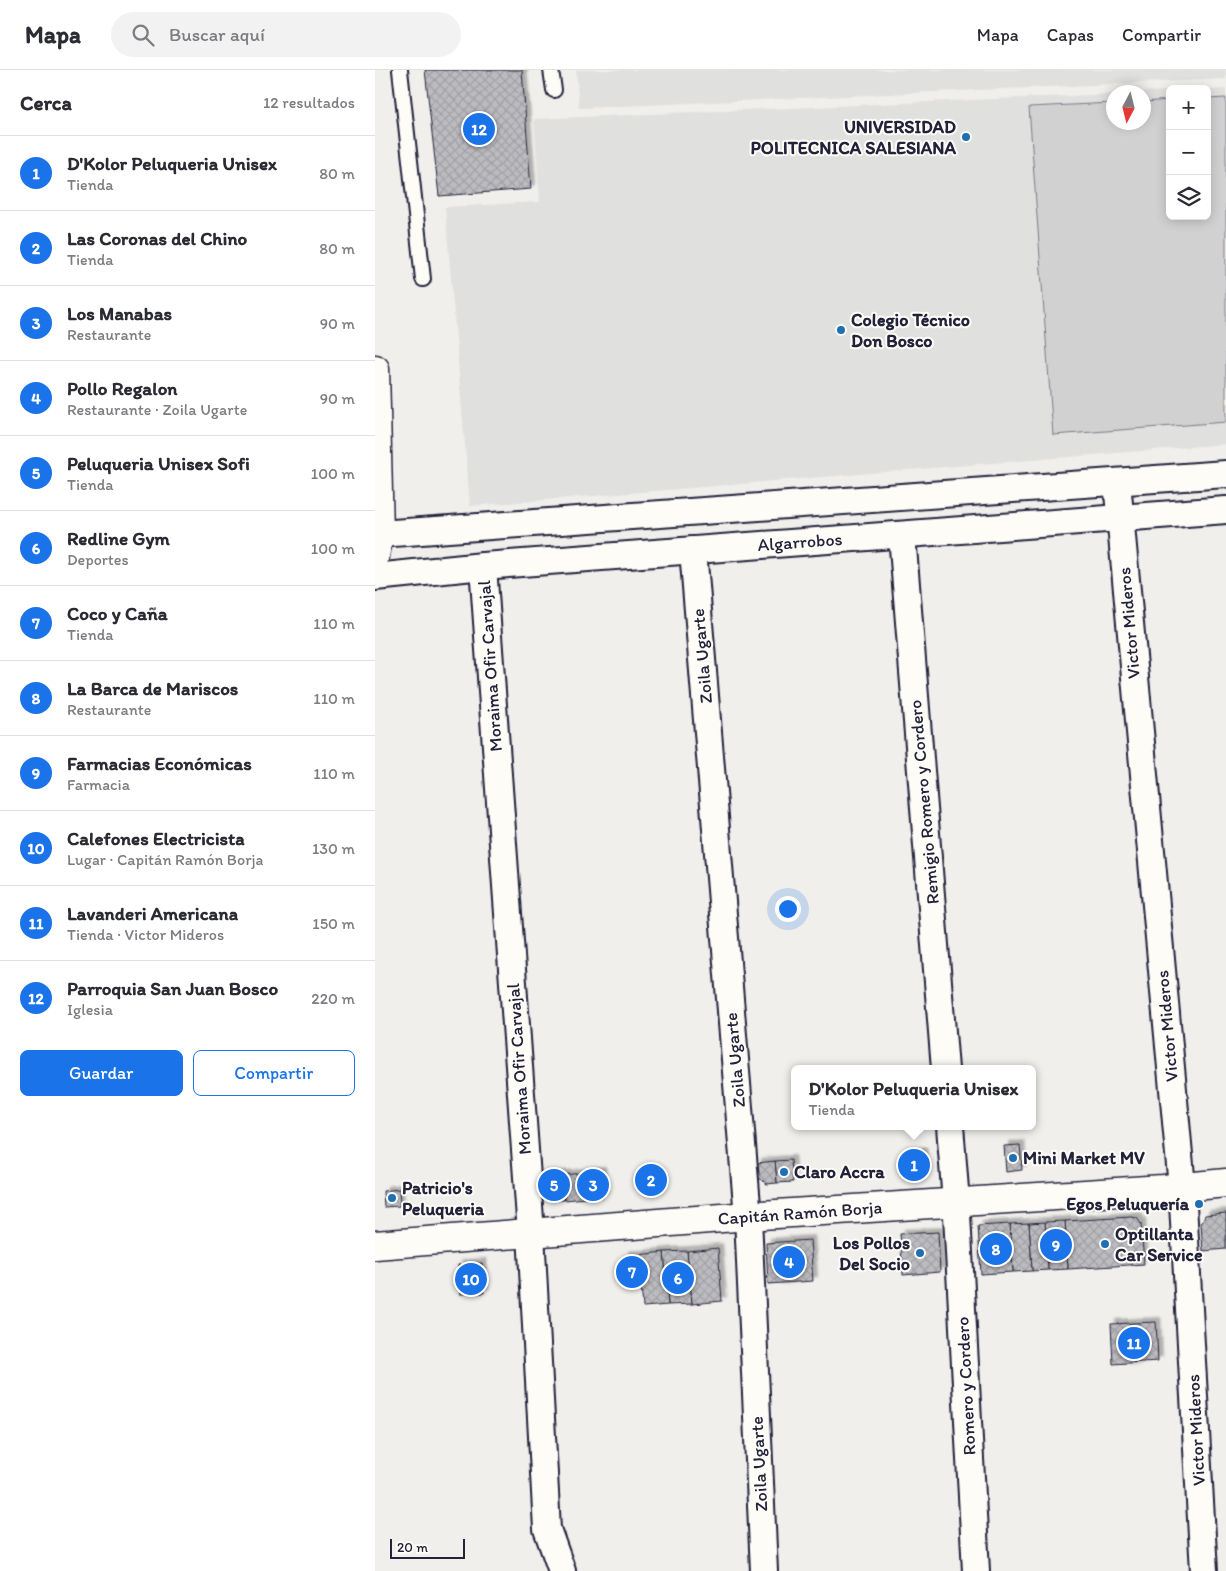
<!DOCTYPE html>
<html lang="es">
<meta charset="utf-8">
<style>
body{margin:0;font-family:Itim,sans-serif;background:#f2f2f3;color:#2b2b33}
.controls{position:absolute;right:15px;top:15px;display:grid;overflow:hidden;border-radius:8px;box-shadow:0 2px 12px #0003}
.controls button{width:45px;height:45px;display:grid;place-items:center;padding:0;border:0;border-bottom:1px solid #e1e1e2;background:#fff;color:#2b2b33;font:25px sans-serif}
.compass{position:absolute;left:731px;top:15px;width:45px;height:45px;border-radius:50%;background:#fff;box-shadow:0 2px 12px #0003;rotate:187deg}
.scale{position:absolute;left:15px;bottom:12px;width:75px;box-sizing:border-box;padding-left:5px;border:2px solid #22223b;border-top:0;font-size:14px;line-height:18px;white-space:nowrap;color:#22223b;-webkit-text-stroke:4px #fdfcf7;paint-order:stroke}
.you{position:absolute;left:412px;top:838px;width:18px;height:18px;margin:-12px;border:4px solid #fff;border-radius:50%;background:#1a73e8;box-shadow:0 0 0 8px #1a73e833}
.badge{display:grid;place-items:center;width:32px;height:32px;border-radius:50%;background:#1a73e8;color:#fff;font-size:16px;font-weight:700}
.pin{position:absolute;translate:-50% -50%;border:2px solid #fff;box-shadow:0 1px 5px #0006}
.popup{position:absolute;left:416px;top:995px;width:245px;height:65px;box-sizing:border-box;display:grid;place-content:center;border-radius:8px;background:#fff;filter:drop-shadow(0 1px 4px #0005);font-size:16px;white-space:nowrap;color:#7c7c81}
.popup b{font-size:19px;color:#2b2b33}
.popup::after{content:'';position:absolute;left:50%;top:100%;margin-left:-10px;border:10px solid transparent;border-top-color:#fff}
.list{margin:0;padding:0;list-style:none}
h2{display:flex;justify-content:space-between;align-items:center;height:65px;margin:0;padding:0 20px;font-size:21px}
h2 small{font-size:16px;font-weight:400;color:#7c7c81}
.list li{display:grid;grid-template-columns:32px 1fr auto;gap:15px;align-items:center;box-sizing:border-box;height:75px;padding:0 20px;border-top:1px solid #e1e1e2}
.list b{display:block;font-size:19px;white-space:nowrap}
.list p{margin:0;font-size:16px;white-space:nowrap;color:#7c7c81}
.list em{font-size:16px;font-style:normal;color:#7c7c81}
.actions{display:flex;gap:10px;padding:15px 20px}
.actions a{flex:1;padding:11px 0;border:1px solid #1a73e8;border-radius:8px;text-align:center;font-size:18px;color:#1a73e8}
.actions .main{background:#1a73e8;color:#fff}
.icon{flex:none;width:28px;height:28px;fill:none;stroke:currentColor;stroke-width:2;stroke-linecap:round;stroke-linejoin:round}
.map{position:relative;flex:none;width:851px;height:1501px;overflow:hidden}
header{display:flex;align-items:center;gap:30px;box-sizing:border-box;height:70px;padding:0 25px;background:#fff;border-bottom:1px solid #e1e1e2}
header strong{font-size:24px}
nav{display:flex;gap:28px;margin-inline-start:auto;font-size:18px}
.search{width:350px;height:45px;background:#f2f2f3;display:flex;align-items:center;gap:12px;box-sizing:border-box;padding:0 18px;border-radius:28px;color:#7c7c81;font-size:19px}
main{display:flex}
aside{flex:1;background:#fff}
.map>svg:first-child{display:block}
.built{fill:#e0e0df}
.pitch{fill:#d2d1d1;stroke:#7a7a86}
.building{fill:url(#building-cross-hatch);stroke:#22223b;filter:url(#shadow)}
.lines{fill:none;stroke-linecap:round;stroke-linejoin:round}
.service-casing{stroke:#22223b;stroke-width:18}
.minor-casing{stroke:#22223b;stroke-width:30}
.tertiary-casing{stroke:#22223b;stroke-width:31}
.service{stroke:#fdfcf7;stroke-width:14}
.minor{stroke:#fdfcf7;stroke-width:26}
.tertiary{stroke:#fdfcf7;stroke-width:28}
.poi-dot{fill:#1f6fb2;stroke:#fdfcf7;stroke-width:2}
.labels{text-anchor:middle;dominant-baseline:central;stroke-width:4;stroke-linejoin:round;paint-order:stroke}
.poi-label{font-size:18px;font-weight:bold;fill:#22223b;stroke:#fdfcf7;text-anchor:start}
.street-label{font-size:18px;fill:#22223b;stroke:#fdfcf7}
</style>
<header>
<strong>Mapa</strong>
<div class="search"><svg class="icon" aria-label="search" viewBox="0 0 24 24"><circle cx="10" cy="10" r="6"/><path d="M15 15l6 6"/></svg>Buscar aquí</div>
<nav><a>Mapa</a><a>Capas</a><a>Compartir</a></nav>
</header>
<main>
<aside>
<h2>Cerca<small>12 resultados</small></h2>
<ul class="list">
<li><span class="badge">1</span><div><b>D'Kolor Peluqueria Unisex</b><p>Tienda</p></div><em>80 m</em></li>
<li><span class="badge">2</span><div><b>Las Coronas del Chino</b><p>Tienda</p></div><em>80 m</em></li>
<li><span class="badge">3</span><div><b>Los Manabas</b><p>Restaurante</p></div><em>90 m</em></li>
<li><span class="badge">4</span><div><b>Pollo Regalon</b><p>Restaurante · Zoila Ugarte</p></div><em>90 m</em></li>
<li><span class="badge">5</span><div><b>Peluqueria Unisex Sofi</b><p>Tienda</p></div><em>100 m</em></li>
<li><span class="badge">6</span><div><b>Redline Gym</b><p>Deportes</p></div><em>100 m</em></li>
<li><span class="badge">7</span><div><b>Coco y Caña</b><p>Tienda</p></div><em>110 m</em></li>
<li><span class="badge">8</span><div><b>La Barca de Mariscos</b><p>Restaurante</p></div><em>110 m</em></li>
<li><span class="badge">9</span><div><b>Farmacias Económicas</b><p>Farmacia</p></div><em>110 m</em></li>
<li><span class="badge">10</span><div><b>Calefones Electricista</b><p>Lugar · Capitán Ramón Borja</p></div><em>130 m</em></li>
<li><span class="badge">11</span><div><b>Lavanderi Americana</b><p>Tienda · Victor Mideros</p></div><em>150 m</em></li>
<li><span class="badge">12</span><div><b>Parroquia San Juan Bosco</b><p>Iglesia</p></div><em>220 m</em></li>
</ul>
<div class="actions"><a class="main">Guardar</a><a>Compartir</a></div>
</aside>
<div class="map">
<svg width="851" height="1501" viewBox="0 0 851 1501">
<defs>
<pattern id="building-cross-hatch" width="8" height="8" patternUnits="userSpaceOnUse" patternTransform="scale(1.25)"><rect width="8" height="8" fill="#bcbcc0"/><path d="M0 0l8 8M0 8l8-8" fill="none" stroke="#a1a1a6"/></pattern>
<filter id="shadow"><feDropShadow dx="4.5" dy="-4.5" stdDeviation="1" flood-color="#0004"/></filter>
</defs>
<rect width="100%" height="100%" fill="#f0efec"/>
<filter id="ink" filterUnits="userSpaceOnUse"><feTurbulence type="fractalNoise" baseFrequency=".02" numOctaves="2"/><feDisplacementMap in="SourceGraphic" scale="10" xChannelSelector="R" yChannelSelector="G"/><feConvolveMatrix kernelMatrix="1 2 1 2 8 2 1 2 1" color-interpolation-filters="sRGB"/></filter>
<g filter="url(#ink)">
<g class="built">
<polygon points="201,0 851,0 851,9 204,38"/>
<polygon points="851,19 851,374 95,436 70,137 165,132 159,49 738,24 738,52 768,52 768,22 765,22 795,21 795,146 832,146 832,20"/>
</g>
<polygon class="pitch" points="851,28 851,352 678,365 654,37 738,33 738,52 768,52 769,32 795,30 795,146 832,146 832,29"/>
<g class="building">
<polygon points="50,0 147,0 156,119 64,126"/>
<polygon points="645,1075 647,1100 631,1102 629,1076"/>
<polygon points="547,1082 549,1106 530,1108 528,1083"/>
<polygon points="416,1090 418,1112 402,1113 400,1091"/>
<polygon points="400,1091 402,1113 392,1114 383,1107 382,1093"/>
<polygon points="226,1101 228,1127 211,1128 209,1103"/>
<polygon points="209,1103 211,1128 190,1130 187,1105"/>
<polygon points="187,1105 190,1130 175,1130 170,1123 168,1107"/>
<polygon points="24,1119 25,1136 9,1137 8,1121"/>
<polygon points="851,1143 851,1179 828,1181 826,1154 830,1145"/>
<polygon points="756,1147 762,1148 766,1154 769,1194 693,1199 690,1151"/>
<polygon points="690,1151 693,1199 673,1200 670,1152"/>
<polygon points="670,1152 673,1200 657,1201 654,1153"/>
<polygon points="654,1153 657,1201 638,1202 635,1154"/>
<polygon points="635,1154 638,1202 606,1204 603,1156"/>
<polygon points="563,1162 565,1202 528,1205 525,1164"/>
<polygon points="435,1170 438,1211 393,1214 391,1173"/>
<polygon points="343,1178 347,1231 317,1234 312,1181"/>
<polygon points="312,1181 317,1234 293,1235 289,1182"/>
<polygon points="289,1182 293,1235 268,1237 263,1185"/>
<polygon points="263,1185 266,1217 252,1218 249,1186"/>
<polygon points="107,1193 109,1223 85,1224 83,1195"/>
<polygon points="781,1252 783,1291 738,1294 736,1254"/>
</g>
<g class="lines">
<defs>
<g id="service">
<polyline points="25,0 48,209"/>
<polyline points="176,0 179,20"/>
</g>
<g id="minor">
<polyline points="742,412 807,1117 829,1501"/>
<polyline points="4,464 851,404"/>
<polyline points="527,465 570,999"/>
<polyline points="318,480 373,1147 389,1501"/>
<polyline points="108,496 156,1163 172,1459 187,1501"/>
<polyline points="0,507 108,496 851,440"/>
<polyline points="575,1056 582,1145 601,1501"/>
</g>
<g id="tertiary">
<polyline points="0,299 4,464 0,486"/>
<polyline points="0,1175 386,1145 788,1119 851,1113"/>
</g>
</defs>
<use href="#service" class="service-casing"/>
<use href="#minor" class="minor-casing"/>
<use href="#tertiary" class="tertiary-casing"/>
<use href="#service" class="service"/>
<use href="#minor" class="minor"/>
<use href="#tertiary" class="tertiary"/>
</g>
</g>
<g class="poi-dot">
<circle cx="591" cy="67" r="5"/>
<circle cx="466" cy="260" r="5"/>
<circle cx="638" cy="1088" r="5"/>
<circle cx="409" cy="1102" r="5"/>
<circle cx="17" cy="1128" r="5"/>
<circle cx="824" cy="1134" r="5"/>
<circle cx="730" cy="1174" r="5"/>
<circle cx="545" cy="1183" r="5"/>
</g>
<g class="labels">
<g class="poi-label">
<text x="581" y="57" text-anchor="end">UNIVERSIDAD<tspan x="581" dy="21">POLITECNICA SALESIANA</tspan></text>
<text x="476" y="250">Colegio Técnico<tspan x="476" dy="21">Don Bosco</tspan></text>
<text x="648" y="1088">Mini Market MV</text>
<text x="419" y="1102">Claro Accra</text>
<text x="27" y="1118">Patricio's<tspan x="27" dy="21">Peluqueria</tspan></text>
<text x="814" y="1134" text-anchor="end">Egos Peluquería</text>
<text x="740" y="1164">Optillanta<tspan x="740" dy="21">Car Service</tspan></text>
<text x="535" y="1173" text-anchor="end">Los Pollos<tspan x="535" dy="21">Del Socio</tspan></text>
</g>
<g class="street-label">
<text transform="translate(425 472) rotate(-4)">Algarrobos</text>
<text transform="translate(754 553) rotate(-95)">Victor Mideros</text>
<text transform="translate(327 586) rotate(-95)">Zoila Ugarte</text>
<text transform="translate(115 596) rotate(-94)">Moraima Ofir Carvajal</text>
<text transform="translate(549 732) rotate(-95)">Remigio Romero y Cordero</text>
<text transform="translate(792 956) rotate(-95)">Victor Mideros</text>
<text transform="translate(360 990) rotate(-95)">Zoila Ugarte</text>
<text transform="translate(144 999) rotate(-94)">Moraima Ofir Carvajal</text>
<text transform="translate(425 1143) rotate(-4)">Capitán Ramón Borja</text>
<text transform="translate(591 1316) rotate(-93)">Romero y Cordero</text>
<text transform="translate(821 1360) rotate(-93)">Victor Mideros</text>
<text transform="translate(384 1394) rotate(-93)">Zoila Ugarte</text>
</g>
</g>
</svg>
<div class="controls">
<button>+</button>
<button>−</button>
<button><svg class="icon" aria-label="layers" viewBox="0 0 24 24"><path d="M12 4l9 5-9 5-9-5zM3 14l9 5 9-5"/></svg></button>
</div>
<svg class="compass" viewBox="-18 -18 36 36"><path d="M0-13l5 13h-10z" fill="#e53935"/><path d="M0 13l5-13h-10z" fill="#7c7c81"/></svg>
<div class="scale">20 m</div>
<div class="you"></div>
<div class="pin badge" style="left:539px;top:1095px">1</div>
<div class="popup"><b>D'Kolor Peluqueria Unisex</b>Tienda</div>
<div class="pin badge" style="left:276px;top:1110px">2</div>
<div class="pin badge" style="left:218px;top:1115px">3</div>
<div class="pin badge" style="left:414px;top:1192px">4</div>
<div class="pin badge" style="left:179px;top:1115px">5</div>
<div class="pin badge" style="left:303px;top:1208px">6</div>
<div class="pin badge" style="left:257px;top:1202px">7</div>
<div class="pin badge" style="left:621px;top:1179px">8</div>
<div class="pin badge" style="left:681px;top:1175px">9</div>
<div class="pin badge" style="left:96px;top:1209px">10</div>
<div class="pin badge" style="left:759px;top:1273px">11</div>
<div class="pin badge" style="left:104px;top:59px">12</div>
</div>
</main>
